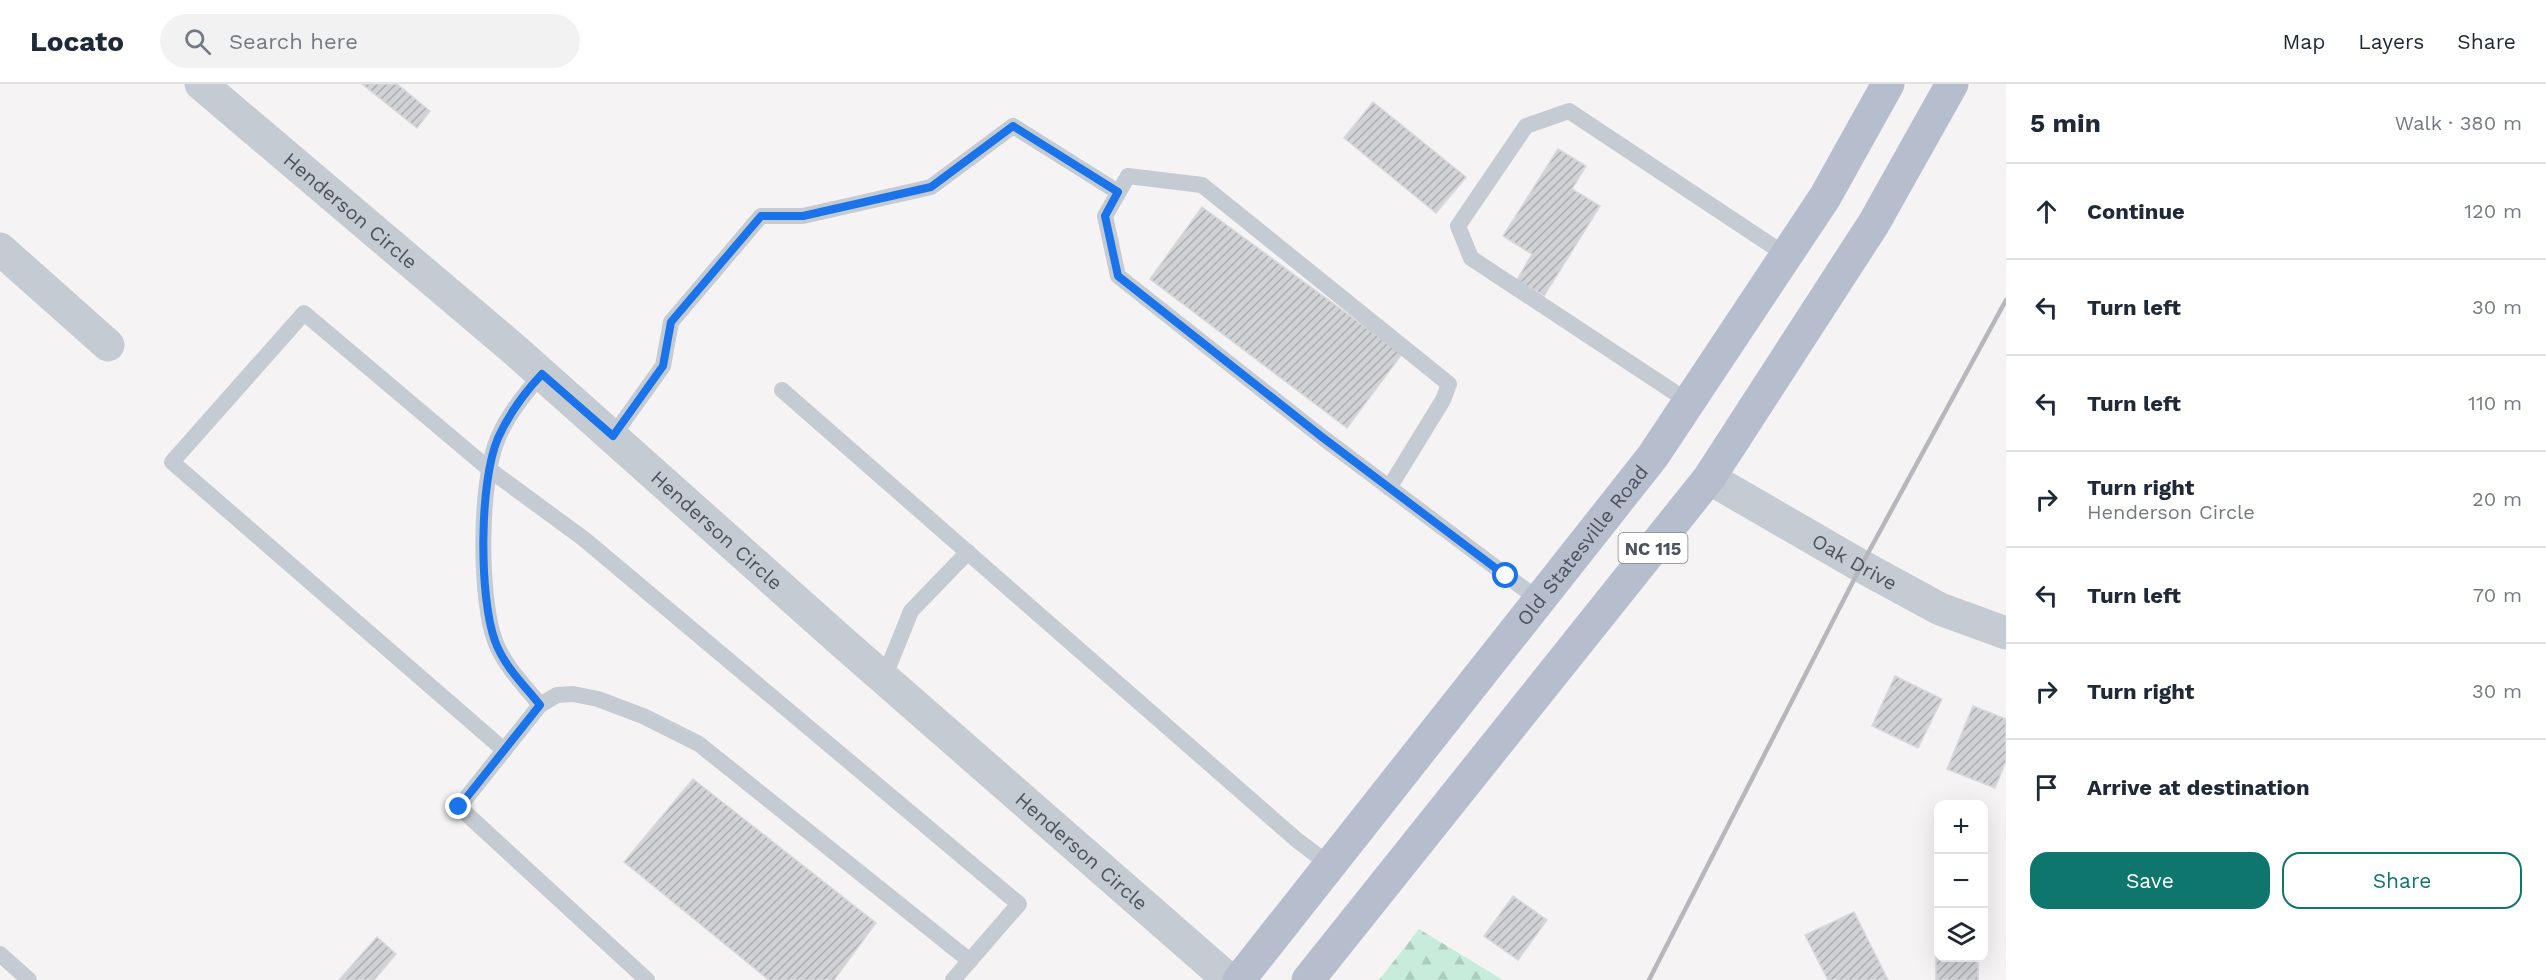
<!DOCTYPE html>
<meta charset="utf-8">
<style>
body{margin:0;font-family:"Work Sans",sans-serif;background:#f2f2f3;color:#1f2937}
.controls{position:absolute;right:18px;bottom:18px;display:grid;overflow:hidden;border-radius:12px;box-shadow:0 6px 24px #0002}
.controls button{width:54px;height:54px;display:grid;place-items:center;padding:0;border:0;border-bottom:2px solid #e0e1e3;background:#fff;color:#1f2937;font:30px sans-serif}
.stop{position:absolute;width:18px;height:18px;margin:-14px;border:4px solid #1a73e8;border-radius:50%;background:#fff}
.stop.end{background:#1a73e8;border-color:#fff;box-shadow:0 2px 6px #0008}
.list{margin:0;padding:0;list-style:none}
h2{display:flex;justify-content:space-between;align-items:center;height:78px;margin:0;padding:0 24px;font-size:26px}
h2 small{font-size:20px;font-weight:400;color:#747a83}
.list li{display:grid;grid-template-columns:39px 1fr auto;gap:18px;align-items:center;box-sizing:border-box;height:96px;padding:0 24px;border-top:2px solid #e0e1e3}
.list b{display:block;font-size:22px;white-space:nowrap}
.list p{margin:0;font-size:20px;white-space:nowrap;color:#747a83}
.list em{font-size:20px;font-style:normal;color:#747a83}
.actions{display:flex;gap:12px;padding:18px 24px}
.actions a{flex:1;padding:14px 0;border:2px solid #0f766e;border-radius:18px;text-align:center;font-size:21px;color:#0f766e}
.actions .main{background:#0f766e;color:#fff}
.icon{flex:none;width:33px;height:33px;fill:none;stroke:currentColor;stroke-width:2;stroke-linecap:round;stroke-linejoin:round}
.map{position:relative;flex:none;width:2006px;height:896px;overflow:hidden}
header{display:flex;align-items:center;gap:36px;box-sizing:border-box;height:84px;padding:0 30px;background:#fff;border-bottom:2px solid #e0e1e3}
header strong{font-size:28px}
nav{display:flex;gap:33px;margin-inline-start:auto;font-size:21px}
.search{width:420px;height:54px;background:#f2f2f3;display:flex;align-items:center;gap:15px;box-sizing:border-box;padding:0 21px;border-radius:33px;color:#747a83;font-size:22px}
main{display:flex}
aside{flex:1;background:#fff}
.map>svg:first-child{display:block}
.forest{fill:url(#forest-firs)}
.building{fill:url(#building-hatch);stroke:#d8d8dd;stroke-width:1.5}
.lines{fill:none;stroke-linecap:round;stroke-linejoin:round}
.service{stroke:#c5cbd2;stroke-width:16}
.minor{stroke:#c5cbd2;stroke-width:33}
.primary{stroke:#b6bece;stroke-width:33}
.rail{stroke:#b6b7bc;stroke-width:4.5}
.route{stroke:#1a73e8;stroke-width:8}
.labels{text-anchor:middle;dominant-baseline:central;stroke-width:6;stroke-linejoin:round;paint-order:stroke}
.shield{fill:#fff;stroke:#82878e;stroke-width:1.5}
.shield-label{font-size:18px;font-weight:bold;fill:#4c535e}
.street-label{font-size:20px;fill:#4c535e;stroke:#fff}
</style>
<header>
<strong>Locato</strong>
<div class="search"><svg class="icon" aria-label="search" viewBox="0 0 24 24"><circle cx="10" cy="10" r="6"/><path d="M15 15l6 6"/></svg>Search here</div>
<nav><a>Map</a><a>Layers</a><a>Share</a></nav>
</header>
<main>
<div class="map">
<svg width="2006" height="896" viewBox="0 0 2006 896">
<defs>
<pattern id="forest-firs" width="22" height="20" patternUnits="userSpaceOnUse" patternTransform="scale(1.5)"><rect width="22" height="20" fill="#c8ecdb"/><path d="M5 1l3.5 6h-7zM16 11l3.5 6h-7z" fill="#adccbe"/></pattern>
<pattern id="building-hatch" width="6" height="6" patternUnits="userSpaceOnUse" patternTransform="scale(1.5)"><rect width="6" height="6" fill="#d0d2d6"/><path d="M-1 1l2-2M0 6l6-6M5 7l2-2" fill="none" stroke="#abadb1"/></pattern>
</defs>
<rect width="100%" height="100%" fill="#f5f3f3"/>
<polygon class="forest" points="1419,845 1503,896 1379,896"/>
<g class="building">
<polygon points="362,0 397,0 430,27 417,44"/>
<polygon points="1373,18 1466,93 1436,129 1344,54"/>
<polygon points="1558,65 1586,82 1572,105 1600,122 1544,212 1517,196 1532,170 1503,152"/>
<polygon points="1202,123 1402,270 1347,344 1150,195"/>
<polygon points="1895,592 1942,615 1918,664 1872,642"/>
<polygon points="1973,622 2006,635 2006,677 1995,704 1947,685"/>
<polygon points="693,695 876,839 834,896 769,896 624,778"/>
<polygon points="1513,812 1547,836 1518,876 1484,852"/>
<polygon points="1854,828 1888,896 1828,896 1805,851"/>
<polygon points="1936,848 1938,848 1938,874 1978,874 1978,896 1936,896"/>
<polygon points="377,853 396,870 374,896 339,896"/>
</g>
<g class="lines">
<g class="service">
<path d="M542,290C525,309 508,330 498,354C479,397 479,513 495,557C504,581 524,601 540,621L459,723L647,896"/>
<polyline points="782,306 1298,757 1330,781"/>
<polyline points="1689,318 1471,174 1458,142 1526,42 1569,27 1786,171"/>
<polyline points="613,352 663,282 671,238 761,132 803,132 931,103 1013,42 1118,108"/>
<polyline points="1389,404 1443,316 1449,300 1202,101 1128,92 1105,132 1118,192 1322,353 1539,516"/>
<polyline points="884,594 911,527 968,468"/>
<polyline points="540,621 557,611 573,610 598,615 643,632 699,660 970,877"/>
<polyline points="504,666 172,378 304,229 490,386 584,455 1019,820 953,896"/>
<polyline points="0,870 29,896"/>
</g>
<g class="minor">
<path id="s1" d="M201,0L516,267L840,556L1229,896"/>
<polyline points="0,165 108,261"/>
<path id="s2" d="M1709,394L1861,482L1940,525L2006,549"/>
</g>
<g class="primary">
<path id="s3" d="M1239,896L1653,372L1825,113L1888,0"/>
<polyline points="1308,896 1709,394 1874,139 1952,0"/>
</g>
<polyline class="rail" points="1649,896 1861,482 2006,216"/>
</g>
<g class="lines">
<path class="route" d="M459,723L540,621C524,601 504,582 495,557C479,513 479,398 498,354C509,330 524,309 542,290L613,352L663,282L671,238L761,132H803L931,103L1013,42L1118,108L1105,132L1118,192L1322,353L1506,492"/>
</g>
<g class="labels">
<rect class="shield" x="1618.5" y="449" width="69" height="30" rx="4.5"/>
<g class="shield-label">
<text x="1653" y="464">NC 115</text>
</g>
<g class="street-label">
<text stroke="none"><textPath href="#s1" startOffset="196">Henderson Circle</textPath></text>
<text stroke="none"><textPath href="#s1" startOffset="682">Henderson Circle</textPath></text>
<text stroke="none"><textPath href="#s3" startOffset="554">Old Statesville Road</textPath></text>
<text stroke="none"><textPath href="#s2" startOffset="168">Oak Drive</textPath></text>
<text stroke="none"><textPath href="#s1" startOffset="1168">Henderson Circle</textPath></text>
</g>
</g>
</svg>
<div class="controls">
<button>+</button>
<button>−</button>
<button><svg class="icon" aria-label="layers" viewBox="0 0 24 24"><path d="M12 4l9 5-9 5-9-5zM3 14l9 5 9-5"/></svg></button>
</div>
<div class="stop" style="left:1506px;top:492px"></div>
<div class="stop end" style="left:459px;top:723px"></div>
</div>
<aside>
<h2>5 min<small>Walk · 380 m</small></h2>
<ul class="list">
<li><svg class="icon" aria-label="ahead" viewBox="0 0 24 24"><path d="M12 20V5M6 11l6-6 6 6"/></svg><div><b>Continue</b></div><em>120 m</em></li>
<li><svg class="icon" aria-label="left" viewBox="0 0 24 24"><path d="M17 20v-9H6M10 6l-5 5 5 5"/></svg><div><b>Turn left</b></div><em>30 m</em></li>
<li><svg class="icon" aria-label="left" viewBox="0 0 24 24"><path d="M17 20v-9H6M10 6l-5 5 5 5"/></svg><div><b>Turn left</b></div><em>110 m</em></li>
<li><svg class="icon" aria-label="right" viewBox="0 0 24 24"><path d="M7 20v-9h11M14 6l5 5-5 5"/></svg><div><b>Turn right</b><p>Henderson Circle</p></div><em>20 m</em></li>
<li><svg class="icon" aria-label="left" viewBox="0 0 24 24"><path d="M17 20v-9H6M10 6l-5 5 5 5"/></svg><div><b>Turn left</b></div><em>70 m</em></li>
<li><svg class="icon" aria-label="right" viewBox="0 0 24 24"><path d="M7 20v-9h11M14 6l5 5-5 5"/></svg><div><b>Turn right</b></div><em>30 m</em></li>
<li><svg class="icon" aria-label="arrive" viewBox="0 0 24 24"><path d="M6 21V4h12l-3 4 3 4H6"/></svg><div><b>Arrive at destination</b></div></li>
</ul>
<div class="actions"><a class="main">Save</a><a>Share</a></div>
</aside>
</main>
